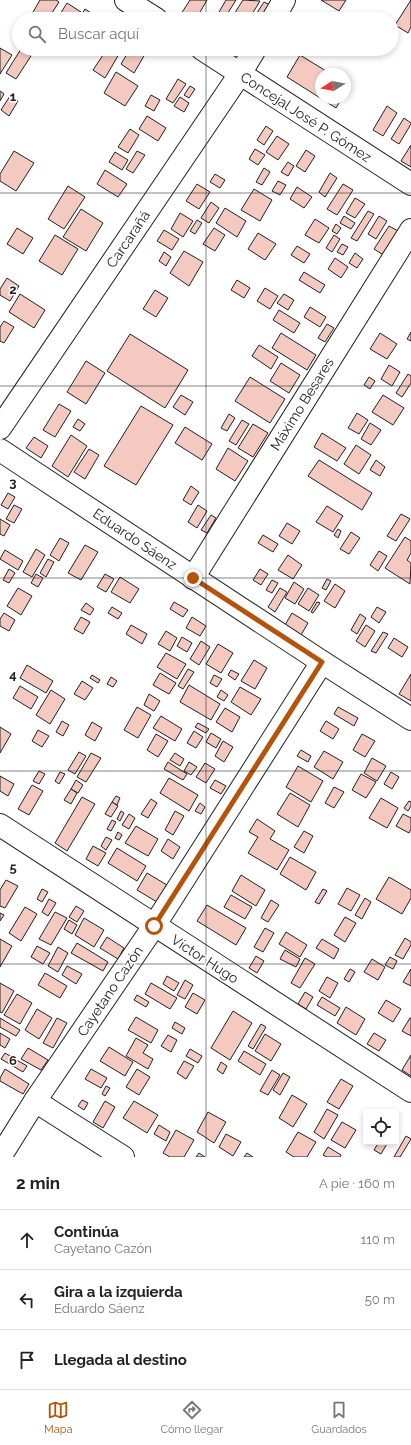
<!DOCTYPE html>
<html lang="es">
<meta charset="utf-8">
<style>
body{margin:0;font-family:Raleway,sans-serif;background:#f2f2f2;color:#222}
.controls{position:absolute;right:12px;bottom:12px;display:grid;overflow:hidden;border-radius:4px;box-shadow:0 2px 6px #0003}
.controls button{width:36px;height:36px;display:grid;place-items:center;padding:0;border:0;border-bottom:1px solid #e0e0e0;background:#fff;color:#222;font:20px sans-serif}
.compass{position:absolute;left:315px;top:68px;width:36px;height:36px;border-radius:50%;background:#fff;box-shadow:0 2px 6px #0003;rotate:259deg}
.stop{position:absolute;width:12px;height:12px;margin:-9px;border:3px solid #b45309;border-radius:50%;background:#fff}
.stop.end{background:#b45309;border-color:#fff;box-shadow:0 1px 4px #0008}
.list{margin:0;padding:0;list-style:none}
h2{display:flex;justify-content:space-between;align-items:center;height:52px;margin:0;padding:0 16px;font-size:17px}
h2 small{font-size:13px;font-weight:400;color:#767676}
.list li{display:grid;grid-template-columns:26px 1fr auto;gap:12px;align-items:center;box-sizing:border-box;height:60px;padding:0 16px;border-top:1px solid #e0e0e0}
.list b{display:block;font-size:15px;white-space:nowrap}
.list p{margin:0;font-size:13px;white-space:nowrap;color:#767676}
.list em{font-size:13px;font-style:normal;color:#767676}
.icon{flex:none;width:22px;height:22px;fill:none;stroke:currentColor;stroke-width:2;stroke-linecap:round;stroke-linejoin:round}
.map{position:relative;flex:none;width:411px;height:1157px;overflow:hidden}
.search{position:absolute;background:#fff;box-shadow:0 2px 6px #0003;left:12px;right:12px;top:12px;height:44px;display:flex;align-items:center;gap:10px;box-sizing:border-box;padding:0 14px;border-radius:22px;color:#767676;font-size:15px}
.sheet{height:232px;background:#fff}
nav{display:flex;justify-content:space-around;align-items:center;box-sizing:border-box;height:56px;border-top:1px solid #e0e0e0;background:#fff;font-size:11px;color:#767676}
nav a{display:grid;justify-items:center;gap:2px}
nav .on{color:#b45309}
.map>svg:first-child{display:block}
.building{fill:#f3c9c0;stroke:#222}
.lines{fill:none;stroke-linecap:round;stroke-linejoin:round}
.minor-casing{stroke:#222;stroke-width:24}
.minor{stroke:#fff;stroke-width:22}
.route{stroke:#b45309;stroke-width:5}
.grid{fill:none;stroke:#222;stroke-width:1;stroke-opacity:0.55}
.labels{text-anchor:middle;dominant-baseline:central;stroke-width:3;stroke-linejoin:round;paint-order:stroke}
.street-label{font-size:14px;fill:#222;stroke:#fff}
.grid-label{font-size:13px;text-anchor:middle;font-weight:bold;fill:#222;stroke:#fff;stroke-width:3;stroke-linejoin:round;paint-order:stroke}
</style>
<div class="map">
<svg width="411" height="1157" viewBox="0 0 411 1157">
<rect width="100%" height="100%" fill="#fff"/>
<g class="building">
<polygon points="40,0 56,0 59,2 48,19 29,19"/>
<polygon points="190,0 207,0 196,19 181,19 179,17"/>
<polygon points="226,0 236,0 226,16 219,12"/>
<polygon points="243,0 260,1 249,19 231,19"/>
<polygon points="321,0 346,0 339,11"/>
<polygon points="411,0 411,27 408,33 395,25"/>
<polygon points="264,2 270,5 261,19 253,19"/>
<polygon points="67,3 81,12 77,19 57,19"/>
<polygon points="85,9 97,17 96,19 79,19"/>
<polygon points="0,48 12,55 0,74"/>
<polygon points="21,49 31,56 16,79 6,73"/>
<polygon points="67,49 78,49 75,55"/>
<polygon points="107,49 122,49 105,78 93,70"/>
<polygon points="130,49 148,49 134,73 121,64"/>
<polygon points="300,55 331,74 321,74 321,98 342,98 336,108 287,77"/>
<polygon points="116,72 138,86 125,106 104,93"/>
<polygon points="178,79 186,84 173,103 166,99"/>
<polygon points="345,83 350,86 345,93"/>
<polygon points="190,86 195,89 189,98 184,95"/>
<polygon points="0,91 4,94 0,101"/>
<polygon points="151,95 160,100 154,111 145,106"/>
<polygon points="10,96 18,101 9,116 1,110"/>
<polygon points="180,97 189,103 184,112 174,106"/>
<polygon points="387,106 397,113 383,136 373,130"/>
<polygon points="147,116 166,128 158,141 139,129"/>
<polygon points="404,118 411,123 411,124 399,144 391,139"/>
<polygon points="266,126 273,131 264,145 257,140"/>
<polygon points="130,129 139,135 128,153 118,147"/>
<polygon points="277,136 289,144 278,160 266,152"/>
<polygon points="411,145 411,167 401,161"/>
<polygon points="255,149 265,155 258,165 249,159"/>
<polygon points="306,150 315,156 305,172 296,166"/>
<polygon points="14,151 34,163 16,191 0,181 0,174"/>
<polygon points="137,151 145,155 133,173 126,169"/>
<polygon points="115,152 128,160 122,170 109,162"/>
<polygon points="288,162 294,166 288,176 281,172"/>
<polygon points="264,168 270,172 262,185 256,182"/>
<polygon points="105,170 127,184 118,197 97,184"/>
<polygon points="330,173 337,178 325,197 319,192"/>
<polygon points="215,174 225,180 220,188 210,182"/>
<polygon points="278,181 286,185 280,195 272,191"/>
<polygon points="197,184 210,192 199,209 186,201"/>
<polygon points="343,184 353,190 337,215 327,209"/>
<polygon points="68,186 85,197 64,229 48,219"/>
<polygon points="297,187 312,197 304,208 290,199"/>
<polygon points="254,189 272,200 260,221 241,210"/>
<polygon points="355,198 365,204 355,218 346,213"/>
<polygon points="211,202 219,208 209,223 201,218"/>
<polygon points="225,208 246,221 237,237 216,223"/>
<polygon points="81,209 103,223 86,251 63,237"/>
<polygon points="368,211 374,214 357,241 351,238"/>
<polygon points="180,213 193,221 183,237 171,229"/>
<polygon points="344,216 355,223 351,229 340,223"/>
<polygon points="379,216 387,221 376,239 368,234"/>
<polygon points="315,219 329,228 319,243 305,235"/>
<polygon points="197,220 202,223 195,234 190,231"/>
<polygon points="336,224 341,228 337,234 332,231"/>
<polygon points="389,226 400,232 385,256 374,249"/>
<polygon points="17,228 33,238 23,254 7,244"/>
<polygon points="214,228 225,235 215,251 203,244"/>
<polygon points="164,230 179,239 172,250 157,241"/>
<polygon points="258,233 276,244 265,260 248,249"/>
<polygon points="55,235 78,249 62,275 39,261"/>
<polygon points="334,235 340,239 332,252 326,248"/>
<polygon points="342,244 348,247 343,255 337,252"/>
<polygon points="297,246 310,254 304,263 291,255"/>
<polygon points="184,251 203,262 189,286 170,273"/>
<polygon points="164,252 171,257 166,266 159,261"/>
<polygon points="355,253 363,259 357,268 349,263"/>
<polygon points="335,258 348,267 341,278 328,269"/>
<polygon points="304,272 325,285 320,293 299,280"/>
<polygon points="7,278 19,286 10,301 0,295 0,289"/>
<polygon points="237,280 250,288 244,298 231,290"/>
<polygon points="265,288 278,296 270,309 257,301"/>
<polygon points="155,290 168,298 156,317 143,309"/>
<polygon points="20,294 45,310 34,328 9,312"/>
<polygon points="284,294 294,300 288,310 277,303"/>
<polygon points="310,307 326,317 320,327 304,317"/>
<polygon points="279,310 300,323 294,333 273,320"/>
<polygon points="4,321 14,327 4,343 0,341 0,327"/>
<polygon points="327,324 334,328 325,342 318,338"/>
<polygon points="411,332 411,341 407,339"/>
<polygon points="281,333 316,355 307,370 272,348"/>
<polygon points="380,333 397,344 387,359 370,349"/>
<polygon points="130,334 188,370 165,408 107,371"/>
<polygon points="259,345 278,357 271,369 252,356"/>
<polygon points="86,361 105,373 86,404 67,392"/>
<polygon points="281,363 300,375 289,393 270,381"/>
<polygon points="389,365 400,372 392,386 381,379"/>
<polygon points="408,374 411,376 411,383 402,397 396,393"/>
<polygon points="250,377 285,399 270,423 235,401"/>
<polygon points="369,377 375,381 370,389 364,385"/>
<polygon points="181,395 193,402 185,415 173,407"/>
<polygon points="383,395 404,408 393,425 372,412"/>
<polygon points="59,404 71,411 55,437 43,430"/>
<polygon points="141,406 173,425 136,485 104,466"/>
<polygon points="357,413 368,420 359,434 348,428"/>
<polygon points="229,414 235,418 227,431 221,428"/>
<polygon points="78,419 85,424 80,431 73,427"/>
<polygon points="242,420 249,424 236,445 229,441"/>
<polygon points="370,423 381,430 371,445 361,439"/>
<polygon points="253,424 268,433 253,457 238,448"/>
<polygon points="185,427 212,444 202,460 175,443"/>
<polygon points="322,433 346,448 337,461 314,447"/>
<polygon points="71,435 87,446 68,477 52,466"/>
<polygon points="34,437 48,446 41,458 26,448"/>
<polygon points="356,445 371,455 359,474 344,464"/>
<polygon points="228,448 248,461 235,481 216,469"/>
<polygon points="89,449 99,455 85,479 74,472"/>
<polygon points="319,460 372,493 362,510 308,476"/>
<polygon points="376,460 385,467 380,476 370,470"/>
<polygon points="191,486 199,492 191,505 183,500"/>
<polygon points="8,493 15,497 8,509 1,505"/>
<polygon points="14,505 22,509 14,523 6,519"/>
<polygon points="198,505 207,511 197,528 188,522"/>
<polygon points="327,506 343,516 333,532 316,522"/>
<polygon points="401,514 410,519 396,541 387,536"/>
<polygon points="211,515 216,518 207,533 201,530"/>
<polygon points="0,519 10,525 4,536 0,534"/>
<polygon points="287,523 300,531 292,544 279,536"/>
<polygon points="338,529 341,531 338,538 334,535"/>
<polygon points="351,532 360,538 349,554 340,549"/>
<polygon points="263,535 278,544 273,552 258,543"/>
<polygon points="405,537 411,541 411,553 407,560 411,563 410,584 385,568"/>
<polygon points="60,538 69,543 59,561 50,555"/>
<polygon points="85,545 98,552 81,580 68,573"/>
<polygon points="36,549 45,555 32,577 23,572"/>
<polygon points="5,550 23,561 18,570 0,559"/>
<polygon points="379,551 387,556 378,571 370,565"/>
<polygon points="288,555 302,565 293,579 278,570"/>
<polygon points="48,559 54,562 46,577 40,573"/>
<polygon points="9,569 15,573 9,583 3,580"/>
<polygon points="260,569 268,574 261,585 253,580"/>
<polygon points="36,574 43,578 38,587 31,583"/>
<polygon points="105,574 114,579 106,592 97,587"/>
<polygon points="120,577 139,589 130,603 111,592"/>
<polygon points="327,579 331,581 326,590 322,588"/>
<polygon points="272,580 278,583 272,593 266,590"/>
<polygon points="294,582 304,589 295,604 285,598"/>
<polygon points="335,584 345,591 335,608 324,601"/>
<polygon points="18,588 32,596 21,615 7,606"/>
<polygon points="280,588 287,592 275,612 268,607"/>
<polygon points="308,588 319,595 309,611 298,604"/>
<polygon points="174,602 188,610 183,617 170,609"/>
<polygon points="317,602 320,603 313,613 311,612"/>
<polygon points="86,603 94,609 90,615 81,610"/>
<polygon points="112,607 122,613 118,619 108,613"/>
<polygon points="377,607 386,612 379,623 371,617"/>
<polygon points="4,613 15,620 9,631 0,626 0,619"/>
<polygon points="292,613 308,623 301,635 285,625"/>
<polygon points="360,614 366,618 357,634 351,630"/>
<polygon points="81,617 90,622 83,634 74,629"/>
<polygon points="192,617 206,626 200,636 186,628"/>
<polygon points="131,625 147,634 142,644 126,634"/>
<polygon points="366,625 375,631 365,647 356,641"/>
<polygon points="166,631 177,638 170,651 158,644"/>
<polygon points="383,632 388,634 376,653 371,651"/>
<polygon points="182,637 192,643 187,652 177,646"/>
<polygon points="394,638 408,647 402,657 388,648"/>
<polygon points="201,641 210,647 199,665 190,659"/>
<polygon points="218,644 233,653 221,673 206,664"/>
<polygon points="166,653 186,664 177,679 157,667"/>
<polygon points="254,660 267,668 255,689 241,681"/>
<polygon points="27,665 53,681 46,693 20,678"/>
<polygon points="188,669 194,672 183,689 178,686"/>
<polygon points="231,670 239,674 235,680 228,675"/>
<polygon points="160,673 176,683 169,694 153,685"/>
<polygon points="411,674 411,701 399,694"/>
<polygon points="92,675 100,680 98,683 90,678"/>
<polygon points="214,675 222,679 217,687 210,683"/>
<polygon points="111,677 117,681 113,687 107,684"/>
<polygon points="82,681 93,688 85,700 74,694"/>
<polygon points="189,685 220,704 211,720 180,702"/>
<polygon points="20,686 38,697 31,709 13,698"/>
<polygon points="240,687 261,699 251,715 231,702"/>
<polygon points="51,690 65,699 50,724 36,715"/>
<polygon points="221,690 228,695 224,701 217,697"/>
<polygon points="149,694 160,701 154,711 144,705"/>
<polygon points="137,707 151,715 138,738 124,730"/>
<polygon points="338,707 358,718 354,726 334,714"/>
<polygon points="225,708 240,717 232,732 216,722"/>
<polygon points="161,716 182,729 175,741 153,728"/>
<polygon points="62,721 69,725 63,736 56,732"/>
<polygon points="326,721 339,729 333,739 320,731"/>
<polygon points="92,722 102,728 95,741 85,735"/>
<polygon points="198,723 209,729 206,733 195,727"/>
<polygon points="0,727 11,734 0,753"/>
<polygon points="38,730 49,736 42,747 32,741"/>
<polygon points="194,731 203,737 196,748 187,743"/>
<polygon points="211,733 221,739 216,748 206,742"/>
<polygon points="156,734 168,741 158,757 147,750"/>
<polygon points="362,734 375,741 365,757 353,750"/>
<polygon points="223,741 233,747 224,762 215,756"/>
<polygon points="301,750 311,756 308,762 297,756"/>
<polygon points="324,751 343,762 333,779 314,767"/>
<polygon points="79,752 86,756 75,774 68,770"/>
<polygon points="91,753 101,758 86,782 77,777"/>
<polygon points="175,753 184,759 180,766 170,760"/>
<polygon points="372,758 386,766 377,781 364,773"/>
<polygon points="168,762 187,774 183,780 164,769"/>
<polygon points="189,762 197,767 191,775 184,771"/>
<polygon points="205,763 215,769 206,783 196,777"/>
<polygon points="298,766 323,781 311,802 286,787"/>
<polygon points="39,771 45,774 39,784 33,781"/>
<polygon points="60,772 65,774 59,784 55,781"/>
<polygon points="391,772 399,777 392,789 384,784"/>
<polygon points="361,774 376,782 366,798 352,790"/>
<polygon points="0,776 14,784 8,796 0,791"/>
<polygon points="169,778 198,795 189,811 160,793"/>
<polygon points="76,780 83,785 78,793 71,789"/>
<polygon points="215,780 226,786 221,794 210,788"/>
<polygon points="32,785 43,791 29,815 18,809"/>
<polygon points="334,787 344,792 334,808 325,803"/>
<polygon points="71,789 77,793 71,804 64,800"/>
<polygon points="290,793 310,805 298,827 277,814"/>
<polygon points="116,796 120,798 117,805 112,802"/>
<polygon points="82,797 95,804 67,851 55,843"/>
<polygon points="381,798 398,808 387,828 369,818"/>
<polygon points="151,799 157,803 148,818 141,814"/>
<polygon points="409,801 411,802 411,806 408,811 404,808"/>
<polygon points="112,802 118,806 111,817 105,814"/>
<polygon points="200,803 205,807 201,814 195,811"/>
<polygon points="121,811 124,813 120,821 117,819"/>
<polygon points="175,811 184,816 173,835 165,830"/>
<polygon points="129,814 135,818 129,829 122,825"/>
<polygon points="403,814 411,818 411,829 409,833 396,826"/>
<polygon points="257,819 275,831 270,839 289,850 277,870 248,853 258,837 249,832"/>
<polygon points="112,820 116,822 111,831 107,829"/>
<polygon points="136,826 158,839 148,856 125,843"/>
<polygon points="304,831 313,836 304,853 294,847"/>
<polygon points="118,832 122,835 119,840 115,838"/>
<polygon points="106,837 112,840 106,850 101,846"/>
<polygon points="168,839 180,847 173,859 161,851"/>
<polygon points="93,846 106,853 98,866 86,859"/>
<polygon points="117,848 146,866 137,881 108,863"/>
<polygon points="290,857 316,872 306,890 280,874"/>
<polygon points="147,873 167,885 157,902 137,890"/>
<polygon points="241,875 265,890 256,906 232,891"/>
<polygon points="389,877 411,890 411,898 402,914 376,899"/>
<polygon points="6,880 18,886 5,908 0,906 0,890"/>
<polygon points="347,888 360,895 351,911 338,904"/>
<polygon points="42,889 48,892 42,902 37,899"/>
<polygon points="323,889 327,891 319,904 315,902"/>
<polygon points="231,895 252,907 245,919 224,907"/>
<polygon points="365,898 371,902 362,919 355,915"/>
<polygon points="49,899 56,903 48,916 42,912"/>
<polygon points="271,900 279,905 268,922 261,918"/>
<polygon points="207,905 246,928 236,945 197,921"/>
<polygon points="76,906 84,911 77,922 69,917"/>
<polygon points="25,907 37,914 21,941 9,933"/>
<polygon points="55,912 67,918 51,945 39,939"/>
<polygon points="0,913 4,915 0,921"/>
<polygon points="345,917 356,923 345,942 334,935"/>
<polygon points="84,918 104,930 94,947 75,935"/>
<polygon points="69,920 77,925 72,934 64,929"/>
<polygon points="265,928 274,933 263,952 254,947"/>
<polygon points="286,932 307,945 300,957 279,944"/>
<polygon points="107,937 124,948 118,959 100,948"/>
<polygon points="405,938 411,942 411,945 403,959 395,955"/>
<polygon points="0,939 12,946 0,967"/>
<polygon points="322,939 339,949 334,959 316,948"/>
<polygon points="77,943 108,962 103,971 71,953"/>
<polygon points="37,946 50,953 43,964 31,957"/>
<polygon points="58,947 68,953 58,972 48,966"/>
<polygon points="285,950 300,959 296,967 280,959"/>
<polygon points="256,956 264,961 257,973 249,968"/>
<polygon points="390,957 397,961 393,969 385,965"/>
<polygon points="305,958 315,964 300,988 291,983"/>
<polygon points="372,959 385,967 378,980 364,972"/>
<polygon points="67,966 82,974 76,984 62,975"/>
<polygon points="350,969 355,972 349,982 344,979"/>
<polygon points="411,969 411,986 403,982"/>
<polygon points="45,973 67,986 60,998 38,985"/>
<polygon points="167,976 179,983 174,991 163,984"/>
<polygon points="327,977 338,983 330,998 319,991"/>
<polygon points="185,980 193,985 185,999 177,995"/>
<polygon points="0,983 14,991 2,1013 0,1012"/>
<polygon points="151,983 177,998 170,1009 145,994"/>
<polygon points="305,992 313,997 306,1009 298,1004"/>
<polygon points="193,993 205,1000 197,1014 185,1007"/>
<polygon points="17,994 32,1003 20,1024 4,1015"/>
<polygon points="137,995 149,1002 146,1007 134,1000"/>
<polygon points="322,997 340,1008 335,1016 317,1005"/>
<polygon points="386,1000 401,1009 393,1022 378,1013"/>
<polygon points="346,1007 365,1019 356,1035 337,1023"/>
<polygon points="37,1009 52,1018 39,1039 25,1030"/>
<polygon points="233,1011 252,1023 230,1060 211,1048"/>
<polygon points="136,1017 158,1030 151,1043 128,1030"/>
<polygon points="0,1018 20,1030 16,1036 0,1027"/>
<polygon points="57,1018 67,1023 53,1048 43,1043"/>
<polygon points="410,1018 411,1018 411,1036 402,1031"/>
<polygon points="175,1022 185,1028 182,1034 172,1028"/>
<polygon points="261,1024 266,1027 253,1049 248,1046"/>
<polygon points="0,1033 10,1039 5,1048 0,1045"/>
<polygon points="374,1033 386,1040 379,1051 367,1044"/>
<polygon points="265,1034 281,1044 271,1061 255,1051"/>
<polygon points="168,1035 177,1040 171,1052 161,1046"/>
<polygon points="136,1038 148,1045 143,1053 153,1059 148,1069 126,1056"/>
<polygon points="109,1047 133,1062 125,1076 100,1061"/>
<polygon points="28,1048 48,1060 41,1070 21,1059"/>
<polygon points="190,1049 202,1056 198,1063 186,1056"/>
<polygon points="244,1051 266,1064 260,1075 238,1061"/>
<polygon points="5,1053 27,1066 23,1072 1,1059"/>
<polygon points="411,1055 411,1076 402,1070"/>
<polygon points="184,1061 194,1066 186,1079 177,1073"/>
<polygon points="221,1062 227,1066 223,1074 217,1070"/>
<polygon points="5,1069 29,1084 23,1094 0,1081 0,1078"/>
<polygon points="91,1069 107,1078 101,1088 85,1079"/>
<polygon points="137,1069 150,1077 139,1095 126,1087"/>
<polygon points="272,1070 280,1075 268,1095 260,1091"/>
<polygon points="283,1073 290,1077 280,1095 273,1090"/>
<polygon points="341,1079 353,1086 339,1109 327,1102"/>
<polygon points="106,1086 110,1088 105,1096 102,1094"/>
<polygon points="292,1095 307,1104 293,1127 279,1118"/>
<polygon points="82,1100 88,1103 84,1110 78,1106"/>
<polygon points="105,1101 115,1107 103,1128 93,1122"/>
<polygon points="134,1101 158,1115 147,1133 123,1118"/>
<polygon points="327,1109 338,1115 324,1139 314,1132"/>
<polygon points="208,1112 226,1122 214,1143 197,1132"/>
<polygon points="342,1122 356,1130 345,1148 331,1140"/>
<polygon points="159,1125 170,1132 166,1141 154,1134"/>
<polygon points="176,1130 194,1140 184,1157 170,1157 163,1153"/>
<polygon points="298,1132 316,1142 307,1157 294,1157 286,1152"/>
<polygon points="226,1134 241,1142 233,1156 219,1147"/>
<polygon points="406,1136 411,1139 400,1157 394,1157"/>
<polygon points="379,1142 388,1142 381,1154 374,1150"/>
<polygon points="328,1147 341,1155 340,1157 327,1157 323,1155"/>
<polygon points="199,1153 205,1157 196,1157"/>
<polygon points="247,1153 253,1157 244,1157"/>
</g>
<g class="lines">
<defs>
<g id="minor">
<polyline points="126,0 156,19"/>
<polyline points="273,19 284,0"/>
<polyline points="202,49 411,184"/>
<polyline points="0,428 240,74 255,49"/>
<polyline points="0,450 322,662 411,719"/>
<polyline points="193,578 411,230"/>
<polyline points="0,825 411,1091"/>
<polyline points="35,1101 123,1157"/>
<polyline points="0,1157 35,1101 154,926 322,662"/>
</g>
</defs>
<use href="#minor" class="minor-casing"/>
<use href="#minor" class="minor"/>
</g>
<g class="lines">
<polyline class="route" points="154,926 322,662 193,578"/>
</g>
<path class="grid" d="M206,0V19M206,49V1157M0,193H411M0,386H411M0,578H411M0,771H411M0,964H411"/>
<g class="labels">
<g class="street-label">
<text transform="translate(306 117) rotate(33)">Concejal José P. Gómez</text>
<text transform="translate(128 239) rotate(-56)">Carcarañá</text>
<text transform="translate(302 404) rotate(-58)">Máximo Besares</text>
<text transform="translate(135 539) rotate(34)">Eduardo Sáenz</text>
<text transform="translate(205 959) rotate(33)">Víctor Hugo</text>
<text transform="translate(110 991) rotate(-56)">Cayetano Cazón</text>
</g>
</g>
<g class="grid-label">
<text x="13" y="101">1</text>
<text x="13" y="294">2</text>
<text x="13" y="487">3</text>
<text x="13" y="679">4</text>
<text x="13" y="872">5</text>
<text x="13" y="1065">6</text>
</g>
</svg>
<div class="controls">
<button><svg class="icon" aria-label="locate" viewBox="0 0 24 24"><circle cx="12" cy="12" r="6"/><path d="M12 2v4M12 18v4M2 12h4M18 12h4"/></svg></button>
</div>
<svg class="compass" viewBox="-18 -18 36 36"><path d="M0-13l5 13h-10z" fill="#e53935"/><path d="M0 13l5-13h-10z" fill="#767676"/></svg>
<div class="stop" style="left:154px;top:926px"></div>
<div class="stop end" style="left:193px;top:578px"></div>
<div class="search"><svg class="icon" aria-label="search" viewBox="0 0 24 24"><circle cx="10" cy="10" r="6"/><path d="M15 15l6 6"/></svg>Buscar aquí</div>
</div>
<section class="sheet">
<h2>2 min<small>A pie · 160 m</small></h2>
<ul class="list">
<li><svg class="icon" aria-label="ahead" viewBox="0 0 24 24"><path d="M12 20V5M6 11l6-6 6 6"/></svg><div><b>Continúa</b><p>Cayetano Cazón</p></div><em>110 m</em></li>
<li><svg class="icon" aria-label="left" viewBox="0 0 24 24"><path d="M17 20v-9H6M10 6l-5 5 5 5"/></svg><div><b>Gira a la izquierda</b><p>Eduardo Sáenz</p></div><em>50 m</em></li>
<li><svg class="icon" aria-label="arrive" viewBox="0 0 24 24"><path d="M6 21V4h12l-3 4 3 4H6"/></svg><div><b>Llegada al destino</b></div></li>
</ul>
</section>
<nav>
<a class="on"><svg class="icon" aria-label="map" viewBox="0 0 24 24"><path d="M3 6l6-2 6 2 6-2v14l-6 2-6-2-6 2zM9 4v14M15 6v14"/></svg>Mapa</a>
<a><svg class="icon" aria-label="directions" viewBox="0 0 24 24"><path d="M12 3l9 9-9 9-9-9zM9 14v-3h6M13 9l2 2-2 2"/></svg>Cómo llegar</a>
<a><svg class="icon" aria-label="saved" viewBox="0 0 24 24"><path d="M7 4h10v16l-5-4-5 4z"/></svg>Guardados</a>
</nav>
